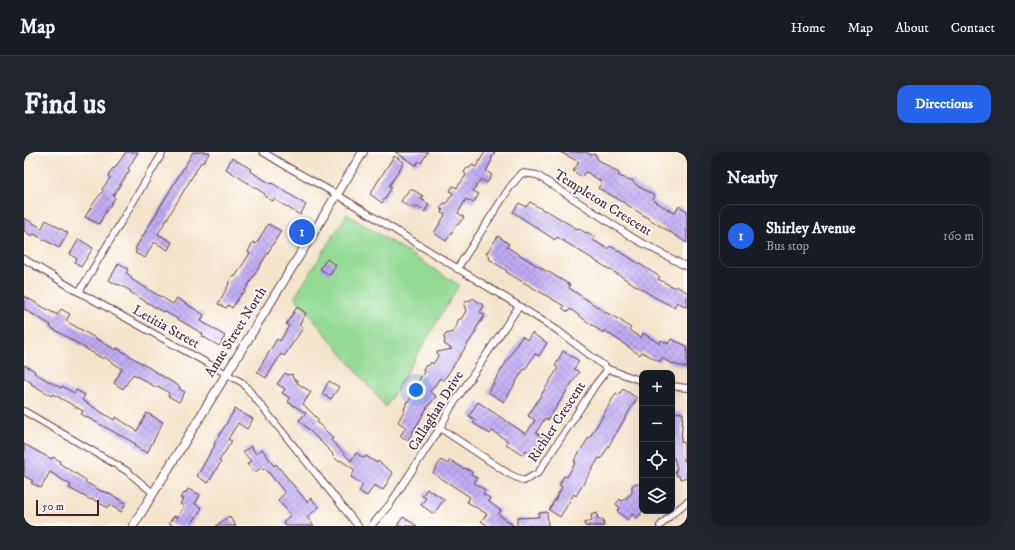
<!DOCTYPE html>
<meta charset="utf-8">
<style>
body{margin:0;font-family:"IM FELL DW Pica",serif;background:#20242c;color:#f1f3f6}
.controls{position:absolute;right:12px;bottom:12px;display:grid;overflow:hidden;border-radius:8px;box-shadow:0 4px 16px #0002}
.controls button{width:36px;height:36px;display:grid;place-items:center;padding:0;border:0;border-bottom:1px solid #363941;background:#171b24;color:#f1f3f6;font:20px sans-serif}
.scale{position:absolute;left:12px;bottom:10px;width:63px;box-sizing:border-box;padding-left:4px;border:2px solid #4a1f2b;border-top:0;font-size:11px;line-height:14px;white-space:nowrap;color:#4a1f2b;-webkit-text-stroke:3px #fff;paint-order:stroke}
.you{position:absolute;left:392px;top:238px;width:14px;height:14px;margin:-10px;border:3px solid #fff;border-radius:50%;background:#1a73e8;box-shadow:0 0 0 6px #1a73e833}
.badge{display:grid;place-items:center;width:26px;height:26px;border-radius:50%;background:#2563eb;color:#fff;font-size:13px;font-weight:700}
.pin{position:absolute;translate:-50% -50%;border:2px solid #fff;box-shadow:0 1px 4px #0006}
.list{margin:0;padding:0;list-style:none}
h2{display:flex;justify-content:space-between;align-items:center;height:52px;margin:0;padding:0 16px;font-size:17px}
h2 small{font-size:13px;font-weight:400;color:#9ea1a6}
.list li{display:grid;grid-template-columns:26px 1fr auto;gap:12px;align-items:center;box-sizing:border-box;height:64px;margin:0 8px 8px;padding:0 8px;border:1px solid #363941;border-radius:12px}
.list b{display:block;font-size:15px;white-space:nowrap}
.list p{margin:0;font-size:13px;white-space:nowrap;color:#9ea1a6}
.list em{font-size:13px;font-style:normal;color:#9ea1a6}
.icon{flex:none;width:22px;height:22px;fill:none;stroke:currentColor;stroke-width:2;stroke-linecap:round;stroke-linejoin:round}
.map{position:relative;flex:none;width:663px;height:374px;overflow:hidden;border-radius:12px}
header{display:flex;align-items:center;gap:24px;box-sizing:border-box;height:56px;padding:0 20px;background:#171b24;border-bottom:1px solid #363941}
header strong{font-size:19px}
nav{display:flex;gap:22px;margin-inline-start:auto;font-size:14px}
.intro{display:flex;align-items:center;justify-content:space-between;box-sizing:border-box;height:96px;padding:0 24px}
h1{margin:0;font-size:28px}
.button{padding:10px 18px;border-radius:12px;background:#2563eb;color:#fff;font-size:14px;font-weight:700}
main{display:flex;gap:24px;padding:0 24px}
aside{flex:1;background:#171b24;border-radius:12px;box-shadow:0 4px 16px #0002}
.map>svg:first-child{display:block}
.grass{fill:#94da94;stroke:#6f7c60}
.building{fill:url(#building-cross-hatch)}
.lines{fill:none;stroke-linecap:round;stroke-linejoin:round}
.minor-casing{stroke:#633d43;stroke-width:8}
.tertiary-casing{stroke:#633d43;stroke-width:10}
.minor{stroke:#fff;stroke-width:6}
.tertiary{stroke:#fff;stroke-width:8}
.labels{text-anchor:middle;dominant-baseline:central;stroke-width:3.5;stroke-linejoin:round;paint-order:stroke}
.street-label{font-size:14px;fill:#4a1f2b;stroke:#fff}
</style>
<header>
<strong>Map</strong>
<nav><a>Home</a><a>Map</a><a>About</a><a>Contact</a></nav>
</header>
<div class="intro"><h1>Find us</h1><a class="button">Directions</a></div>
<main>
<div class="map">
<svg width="663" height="374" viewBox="0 0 663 374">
<defs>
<pattern id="building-cross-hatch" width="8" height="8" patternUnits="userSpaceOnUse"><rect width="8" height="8" fill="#bdabf3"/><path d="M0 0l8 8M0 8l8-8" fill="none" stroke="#9c8bc5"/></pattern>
</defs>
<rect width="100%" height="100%" fill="#fff"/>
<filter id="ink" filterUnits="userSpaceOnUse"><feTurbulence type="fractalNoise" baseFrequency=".025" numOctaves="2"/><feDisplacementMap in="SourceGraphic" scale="8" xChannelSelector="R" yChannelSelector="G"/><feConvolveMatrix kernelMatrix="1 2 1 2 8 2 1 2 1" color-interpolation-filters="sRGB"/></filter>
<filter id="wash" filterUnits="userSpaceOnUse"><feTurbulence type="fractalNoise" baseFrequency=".012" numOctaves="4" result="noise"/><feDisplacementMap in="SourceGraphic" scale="16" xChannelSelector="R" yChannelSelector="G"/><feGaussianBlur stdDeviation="0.9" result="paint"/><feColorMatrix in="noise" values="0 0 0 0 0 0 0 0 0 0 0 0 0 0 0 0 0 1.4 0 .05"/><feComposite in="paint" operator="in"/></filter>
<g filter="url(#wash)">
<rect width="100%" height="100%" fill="#f3e4ca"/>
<polygon class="grass" points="323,62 435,133 362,255 271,145"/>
<g id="blocks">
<g class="building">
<polygon points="102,0 114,0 104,17 106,18 92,39 89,44 91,46 82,59 75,72 61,65 69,52 79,39 78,37 86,26 84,24 89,16 90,17 93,13"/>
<polygon points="169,0 186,0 179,11 177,10 134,82 148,90 144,98 130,90 121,106 111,101 113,98 111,97"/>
<polygon points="371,0 404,0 397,11 395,9 392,13"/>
<polygon points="461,0 471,0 467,7 468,8 462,19 468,23 463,31 457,27 449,39 455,42 449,51 442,47 434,61 440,65 434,73 433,72 422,89 410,81 421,63 418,61 419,58 416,57 420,51 422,52 429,41 426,39 429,34 433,36 435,32 436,32 442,23 440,20 443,16 446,16 448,13 452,15"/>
<polygon points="536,0 562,0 567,3 570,2 573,4 573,7 595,21 594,23 603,28 608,28 612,33 631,44 629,48 650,61 651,61 655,54 663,59 663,91 594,47 574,36 578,30 564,21 561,20 558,25 549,19 555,10"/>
<polygon points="370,4 380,10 365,34 368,35 358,51 346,42"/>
<polygon points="208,6 227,17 226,19 247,32 248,31 282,53 276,63 250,47 249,49 240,44 241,42 202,17"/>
<polygon points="386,36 399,44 397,47 405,52 401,60 392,54 391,57 387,54 386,56 377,49"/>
<polygon points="506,50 521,59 522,58 553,77 554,76 562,81 563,80 571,85 569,88 584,97 586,94 603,104 636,125 634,127 651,136 652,134 663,140 663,155 653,150 650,155 632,146 533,85 531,88 489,60 495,51 502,55"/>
<polygon points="0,66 18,76 22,68 44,81 35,96 10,82 8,84 0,79"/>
<polygon points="244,72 257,79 219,142 218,141 208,156 204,153 202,156 194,152 205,132 204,131 209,123 211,125 226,101 224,100 229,90 232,92"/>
<polygon points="474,84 485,92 483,95 522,119 523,119 546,133 545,136 581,160 596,168 607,176 605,178 617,186 619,181 636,192 637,188 644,192 647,187 663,194 663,216 647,211 638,206 636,210 618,200 616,203 580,178 579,181 546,157 544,160 538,156 540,154 482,120 483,119 465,107 466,104 462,102"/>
<polygon points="55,87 69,96 57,115 51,110 53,107 46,102"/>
<polygon points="303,107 312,113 306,123 296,117"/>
<polygon points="95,111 104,117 102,121 108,125 107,127 149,152 153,146 180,163 177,169 201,184 195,194 178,184 179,182 157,169 140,159 139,160 106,140 107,139 94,132 93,133 85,128"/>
<polygon points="0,144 33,163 37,157 46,162 42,169 92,198 93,196 156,235 155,237 161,240 155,250 144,244 145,241 134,234 133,236 109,222 99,237 90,231 98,217 80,205 79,207 26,175 27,173 0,157"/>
<polygon points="449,146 460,154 456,160 461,163 451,178 452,179 426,219 419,229 416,226 406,240 412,244 406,252 406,251 384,288 376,284 382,275 374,270 381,257 380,257 382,253 382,250 385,249 390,240 388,239 400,220 399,217 401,214 405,213 407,210 409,212 414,204 413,200 428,197 420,192 421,190 420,185 422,182 429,180 434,171 433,168 437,167 442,159 440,153 442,149 447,148"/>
<polygon points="273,155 282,161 275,173 279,176 260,204 257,202 242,226 233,220 253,187 256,189 265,174 262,172"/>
<polygon points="508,181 523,191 515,204 511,202 501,218 500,217 480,250 464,240 498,184 503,188"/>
<polygon points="539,199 555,209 550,217 555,220 524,268 521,266 512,281 520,286 509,303 502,298 499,303 482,292 484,289 468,279 466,282 449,271 452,268 445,264 454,250 502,282 511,268 504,264 534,216 531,214"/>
<polygon points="0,213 11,219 10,221 37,236 38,234 50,241 52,238 61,243 58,248 90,268 92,265 113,279 123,261 139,270 123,301 110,294 112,292 57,262 59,259 29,242 28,244 7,232 8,231 0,226"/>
<polygon points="261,221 264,223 268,222 269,227 274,229 273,231 287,240 279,252 295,268 293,270 309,286 307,288 327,309 332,301 340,306 342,304 353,311 354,309 369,321 359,338 350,333 343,344 335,339 339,333 327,325 331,318 316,308 314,309 308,303 309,302 275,268 282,261 264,250 266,246 258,241 261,237 253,232"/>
<polygon points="305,229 315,235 307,247 298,242"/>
<polygon points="599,237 613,246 577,307 575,306 552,344 550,342 536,365 525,358 538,335 535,333 540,324 543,325 552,310 550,309 565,285 566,285 592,241 595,243"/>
<polygon points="211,257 229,267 223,277 214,271 204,287 208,289 195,309 197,310 184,331 173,324 191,293 190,292"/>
<polygon points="648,260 659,261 657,290 660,290 660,309 663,308 663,325 656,327 655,324 653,324 651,318 653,317 650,306 648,306"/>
<polygon points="0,292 20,303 28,307 29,305 36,309 35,311 62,328 61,330 79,340 80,339 102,351 97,360 86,353 84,356 68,347 67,348 45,336 47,333 26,320 17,336 7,331 9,329 0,324"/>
<polygon points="227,294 232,302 238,297 250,314 252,312 283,350 287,346 295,355 283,365 290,374 262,374 259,370 267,363 254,348 261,341 241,316 239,318 237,316 230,321 223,312 227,309 219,300"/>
<polygon points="417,308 424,312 426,308 440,317 441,316 448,320 447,322 453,326 450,331 461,338 459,342 466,346 464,349 477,359 474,362 490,374 464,374 457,369 463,362 443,350 446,345 409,321"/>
<polygon points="610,332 618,332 618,360 613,366 609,362 604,368 593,359 596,356 592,352 596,347 598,349 608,341 608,334"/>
<polygon points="164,337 176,343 171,352 178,356 166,374 150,374 145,371 150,364 153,366 160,354 156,352 159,347 156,346 160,341 161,342"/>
<polygon points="403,337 420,347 410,362 397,353 402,346 398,344"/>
<polygon points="523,360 524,374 493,374 493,366 515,365 515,361"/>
<polygon points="573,361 574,368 579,367 580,374 561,374 560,371 568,369 567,363"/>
<polygon points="205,364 212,374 192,374"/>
<polygon points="379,365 393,374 373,374"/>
</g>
</g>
</g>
<g filter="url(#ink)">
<use href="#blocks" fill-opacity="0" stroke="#633d43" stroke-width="1"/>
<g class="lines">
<defs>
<g id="minor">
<polyline points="239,0 262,14 312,42 495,154 533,178 584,217 618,229"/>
<polyline points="0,107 55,140 219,231 334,374"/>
<polyline points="433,117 486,35 498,21 513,23 611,87 663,115"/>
<polyline points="55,140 139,0"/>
<polyline points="648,234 663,236"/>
<polyline points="0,259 103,319 129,341"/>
<polyline points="416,276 485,322 500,329 514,321 572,232 584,217"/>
<polyline points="347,374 366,352 416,276 426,257 495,154"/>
<polyline points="636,374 648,362 663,350"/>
</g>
<polyline id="tertiary" points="109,374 339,0"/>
</defs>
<use href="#minor" class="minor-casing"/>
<use href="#tertiary" class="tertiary-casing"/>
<use href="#minor" class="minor"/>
<use href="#tertiary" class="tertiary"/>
</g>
</g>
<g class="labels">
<g class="street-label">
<text transform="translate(579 51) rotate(32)">Templeton Crescent</text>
<text transform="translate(142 175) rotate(29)">Letitia Street</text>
<text transform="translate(212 180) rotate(-58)">Anne Street North</text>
<text transform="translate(412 259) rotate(-58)">Callaghan Drive</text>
<text transform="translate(533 270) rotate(-57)">Richler Crescent</text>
</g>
</g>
</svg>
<div class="controls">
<button>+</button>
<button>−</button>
<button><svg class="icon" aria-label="locate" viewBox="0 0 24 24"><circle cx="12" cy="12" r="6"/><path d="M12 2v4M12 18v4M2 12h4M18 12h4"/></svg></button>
<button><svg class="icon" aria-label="layers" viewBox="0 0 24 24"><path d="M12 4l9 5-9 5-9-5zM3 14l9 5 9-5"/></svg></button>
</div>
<div class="scale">50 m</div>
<div class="you"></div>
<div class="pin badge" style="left:278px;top:80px">1</div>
</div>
<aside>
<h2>Nearby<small></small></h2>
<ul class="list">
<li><span class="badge">1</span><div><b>Shirley Avenue</b><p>Bus stop</p></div><em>160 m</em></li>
</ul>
</aside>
</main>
